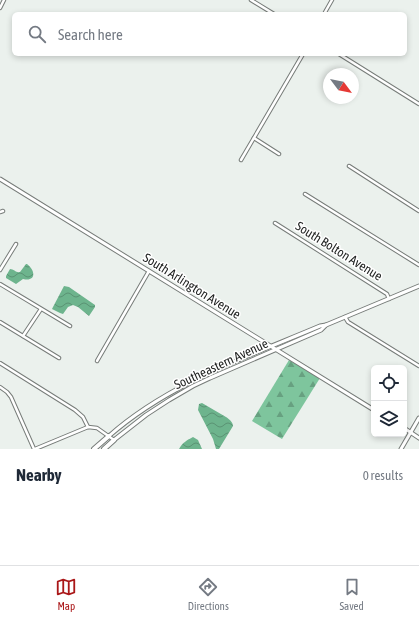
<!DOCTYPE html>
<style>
body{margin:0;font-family:"Asap Condensed",sans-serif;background:#f2f2f3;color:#1f2937}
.controls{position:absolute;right:12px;bottom:12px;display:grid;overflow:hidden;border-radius:6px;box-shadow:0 2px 6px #0003}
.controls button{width:36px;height:36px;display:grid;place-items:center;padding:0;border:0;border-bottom:1px solid #e0e1e3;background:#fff;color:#1f2937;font:20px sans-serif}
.compass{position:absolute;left:323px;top:68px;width:36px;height:36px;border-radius:50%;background:#fff;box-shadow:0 2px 6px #0003;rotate:122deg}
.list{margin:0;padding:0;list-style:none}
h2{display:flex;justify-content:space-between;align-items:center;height:52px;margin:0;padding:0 16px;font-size:17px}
h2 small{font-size:13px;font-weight:400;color:#747a83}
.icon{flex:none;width:22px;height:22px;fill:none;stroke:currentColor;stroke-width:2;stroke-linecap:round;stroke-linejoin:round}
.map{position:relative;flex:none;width:419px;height:449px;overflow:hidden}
.search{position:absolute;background:#fff;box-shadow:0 2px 6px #0003;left:12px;right:12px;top:12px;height:44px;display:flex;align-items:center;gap:10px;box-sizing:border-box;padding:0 14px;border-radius:6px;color:#747a83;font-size:15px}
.sheet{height:116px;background:#fff}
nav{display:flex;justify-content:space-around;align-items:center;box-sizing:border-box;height:56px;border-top:1px solid #e0e1e3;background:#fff;font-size:11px;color:#747a83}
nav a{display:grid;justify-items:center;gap:2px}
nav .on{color:#aa1718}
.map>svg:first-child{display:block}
.forest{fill:url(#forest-firs)}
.water{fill:url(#water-waves)}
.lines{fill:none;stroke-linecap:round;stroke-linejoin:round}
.minor-casing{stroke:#777c79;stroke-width:4.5}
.major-casing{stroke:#777c79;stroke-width:5}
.highway-casing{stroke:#777c79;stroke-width:6}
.minor{stroke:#fff;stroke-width:2.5}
.major{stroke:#fff;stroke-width:3}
.highway{stroke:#fff;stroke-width:4}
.labels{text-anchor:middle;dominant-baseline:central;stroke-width:3;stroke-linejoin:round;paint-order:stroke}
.street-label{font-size:13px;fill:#232524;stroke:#fff}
</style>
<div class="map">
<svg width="419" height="449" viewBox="0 0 419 449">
<defs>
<pattern id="forest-firs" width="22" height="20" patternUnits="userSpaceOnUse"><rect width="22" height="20" fill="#7ec59d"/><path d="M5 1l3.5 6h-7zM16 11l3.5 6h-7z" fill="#67a080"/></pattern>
<pattern id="water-waves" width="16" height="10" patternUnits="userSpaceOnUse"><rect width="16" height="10" fill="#6db48d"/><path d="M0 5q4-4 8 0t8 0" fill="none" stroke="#599273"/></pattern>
</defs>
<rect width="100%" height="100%" fill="#ebf1ed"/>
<polygon class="forest" points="289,360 320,378 282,439 252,421"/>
<g class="water">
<path d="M26,264H27C36,271 36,282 23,279L16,284L6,278V276L10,269C14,269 16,273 20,272Z"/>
<polygon points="64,286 69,287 95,305 95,307 89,316 78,307 73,305 68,307 63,314 60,313 52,309 53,307"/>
<path d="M202,403L226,417C229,419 233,422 233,426L219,449H216L213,439L198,410L199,404Z"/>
<path d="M193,437L198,440L202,449H179C182,443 187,440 193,437Z"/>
</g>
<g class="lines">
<defs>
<g id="minor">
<polyline points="251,0 274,14"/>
<polyline points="0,8 4,0"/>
<polyline points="324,14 332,0"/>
<polyline points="339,54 419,104"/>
<polyline points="254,138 279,154"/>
<polyline points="241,160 303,54"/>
<polyline points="349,166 419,211"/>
<polyline points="305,194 419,265"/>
<polyline points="0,212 3,211"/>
<polyline points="275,223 387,294 389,299"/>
<polyline points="0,270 16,244"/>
<polyline points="0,284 70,326"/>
<polyline points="345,317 348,322 419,366"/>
<polyline points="0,322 59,358"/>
<polyline points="23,336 41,309"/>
<polyline points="97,361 149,271"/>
<polyline points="0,363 75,410 83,417 88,427"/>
<polyline points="0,387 7,392 11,397 34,449"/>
<polyline points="35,449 88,427 97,428 114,440"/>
</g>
<g id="major">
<polyline points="0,179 374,410"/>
<polyline points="404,428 419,438"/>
<path d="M109,436C169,383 247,357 320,326L326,325"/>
<polyline points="114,440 146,415 169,400 193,386 210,378 321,330 326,325 419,286"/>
<polyline points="401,449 419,418"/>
</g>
<g id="highway">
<polyline points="94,449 109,436"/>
<polyline points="104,449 114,440"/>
</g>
</defs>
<use href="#minor" class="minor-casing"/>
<use href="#major" class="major-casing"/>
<use href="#highway" class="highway-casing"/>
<use href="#minor" class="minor"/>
<use href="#major" class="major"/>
<use href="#highway" class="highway"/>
</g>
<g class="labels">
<g class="street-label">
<text transform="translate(339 251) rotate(32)">South Bolton Avenue</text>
<text transform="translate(192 286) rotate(32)">South Arlington Avenue</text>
<text transform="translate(221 364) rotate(-25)">Southeastern Avenue</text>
</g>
</g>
</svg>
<div class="controls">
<button><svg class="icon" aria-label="locate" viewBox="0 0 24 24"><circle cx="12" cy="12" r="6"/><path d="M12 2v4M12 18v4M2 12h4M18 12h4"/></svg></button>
<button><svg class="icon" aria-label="layers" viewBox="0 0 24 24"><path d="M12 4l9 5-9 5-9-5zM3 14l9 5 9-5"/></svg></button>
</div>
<svg class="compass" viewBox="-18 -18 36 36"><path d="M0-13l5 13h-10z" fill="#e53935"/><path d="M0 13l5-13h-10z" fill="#747a83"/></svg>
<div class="search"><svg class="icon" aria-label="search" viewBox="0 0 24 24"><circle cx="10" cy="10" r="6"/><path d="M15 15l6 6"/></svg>Search here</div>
</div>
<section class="sheet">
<h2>Nearby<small>0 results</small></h2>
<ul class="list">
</ul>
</section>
<nav>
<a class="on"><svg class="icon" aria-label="map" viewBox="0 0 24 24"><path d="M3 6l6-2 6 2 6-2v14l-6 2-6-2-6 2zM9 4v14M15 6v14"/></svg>Map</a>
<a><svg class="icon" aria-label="directions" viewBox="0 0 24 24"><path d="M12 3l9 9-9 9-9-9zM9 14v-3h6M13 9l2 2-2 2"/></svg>Directions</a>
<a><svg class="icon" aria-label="saved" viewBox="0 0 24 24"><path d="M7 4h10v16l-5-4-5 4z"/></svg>Saved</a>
</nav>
